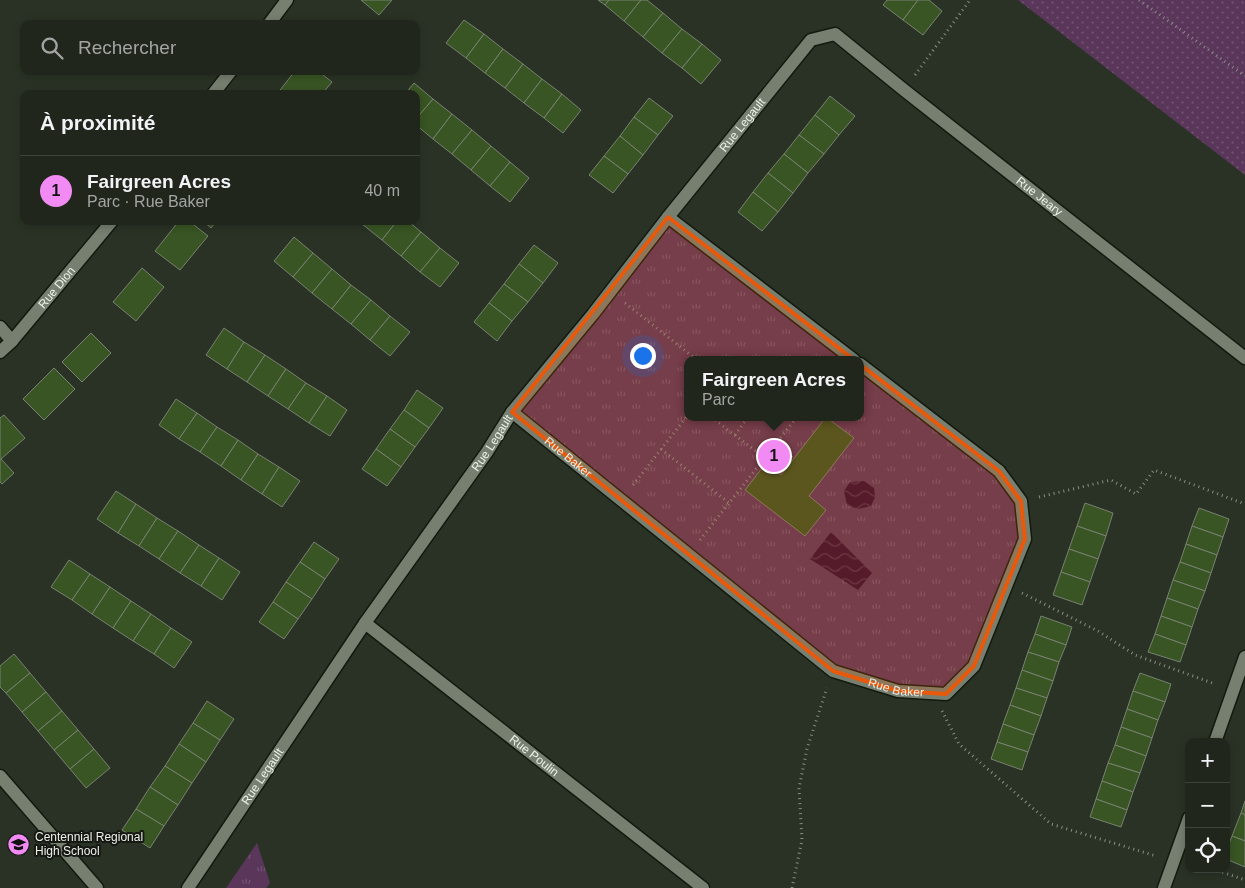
<!DOCTYPE html>
<html lang="fr">
<meta charset="utf-8">
<style>
body{margin:0;font-family:Helvetica,sans-serif;background:#282e25;color:#f1f3f6}
.controls{position:absolute;right:15px;bottom:15px;display:grid;overflow:hidden;border-radius:10px;box-shadow:0 2px 8px #0003}
.controls button{width:45px;height:45px;display:grid;place-items:center;padding:0;border:0;border-bottom:1px solid #3d433b;background:#20261c;color:#f1f3f6;font:25px sans-serif}
.you{position:absolute;left:642px;top:355px;width:18px;height:18px;margin:-12px;border:4px solid #fff;border-radius:50%;background:#1a73e8;box-shadow:0 0 0 8px #1a73e833}
.badge{display:grid;place-items:center;width:32px;height:32px;border-radius:50%;background:#f28af3;color:#111;font-size:16px;font-weight:700}
.pin{position:absolute;translate:-50% -50%;border:2px solid #fff;box-shadow:0 1px 5px #0006}
.popup{position:absolute;left:684px;top:356px;width:180px;height:65px;box-sizing:border-box;display:grid;place-content:center;border-radius:10px;background:#20261c;filter:drop-shadow(0 1px 4px #0005);font-size:16px;white-space:nowrap;color:#a2a5a3}
.popup b{font-size:19px;color:#f1f3f6}
.popup::after{content:'';position:absolute;left:50%;top:100%;margin-left:-10px;border:10px solid transparent;border-top-color:#20261c}
.list{margin:0;padding:0;list-style:none}
h2{display:flex;justify-content:space-between;align-items:center;height:65px;margin:0;padding:0 20px;font-size:21px}
h2 small{font-size:16px;font-weight:400;color:#a2a5a3}
.list li{display:grid;grid-template-columns:32px 1fr auto;gap:15px;align-items:center;box-sizing:border-box;height:70px;padding:0 20px;border-top:1px solid #3d433b}
.list b{display:block;font-size:19px;white-space:nowrap}
.list p{margin:0;font-size:16px;white-space:nowrap;color:#a2a5a3}
.list em{font-size:16px;font-style:normal;color:#a2a5a3}
.icon{flex:none;width:28px;height:28px;fill:none;stroke:currentColor;stroke-width:2;stroke-linecap:round;stroke-linejoin:round}
.map{position:relative;flex:none;width:1245px;height:888px;overflow:hidden}
.search{position:absolute;background:#20261c;box-shadow:0 2px 8px #0003;left:20px;top:20px;width:400px;height:55px;display:flex;align-items:center;gap:12px;box-sizing:border-box;padding:0 18px;border-radius:10px;color:#a2a5a3;font-size:19px}
.panel{position:absolute;background:#20261c;box-shadow:0 2px 8px #0003;left:20px;top:90px;width:400px;height:135px;border-radius:10px}
.map>svg:first-child{display:block}
.grass{fill:url(#grass-dots)}
.park{fill:url(#park-tufts)}
.water{fill:url(#water-waves)}
.building{fill:#395523;stroke:#788172}
.lines{fill:none;stroke-linecap:round;stroke-linejoin:round}
.minor-casing{stroke:#13190e;stroke-width:15}
.path{stroke:#888e84;stroke-width:3;stroke-dasharray:1 4;stroke-linecap:butt}
.minor{stroke:#767f70;stroke-width:12}
.marked{fill:#e8590c;fill-opacity:0.2;stroke:#e8590c;stroke-width:4;stroke-linejoin:round}
.labels{text-anchor:middle;dominant-baseline:central;stroke-width:4;stroke-linejoin:round;paint-order:stroke}
.street-label{font-size:12px;fill:#ebf0e8;stroke:#151813}
.poi-label{font-size:12px;fill:#ebf0e8;stroke:#151813;text-anchor:start}
</style>
<div class="map">
<svg width="1245" height="888" viewBox="0 0 1245 888">
<defs>
<pattern id="grass-dots" width="8" height="8" patternUnits="userSpaceOnUse" patternTransform="scale(1.25)"><rect width="8" height="8" fill="#5a365a"/><path d="M2 2h.1M6 6h.1" fill="none" stroke="#725372" stroke-width="1.8" stroke-linecap="round"/></pattern>
<pattern id="park-tufts" width="24" height="20" patternUnits="userSpaceOnUse" patternTransform="scale(1.25)"><rect width="24" height="20" fill="#5a365a"/><path d="M3 7l-1-3M5 7V3M7 7l1-3M15 17l-1-3M17 17v-4M19 17l1-3" fill="none" stroke="#725372"/></pattern>
<pattern id="water-waves" width="16" height="10" patternUnits="userSpaceOnUse" patternTransform="scale(1.25)"><rect width="16" height="10" fill="#320c33"/><path d="M0 5q4-4 8 0t8 0" fill="none" stroke="#503051"/></pattern>
</defs>
<rect width="100%" height="100%" fill="#2a3225"/>
<polygon class="grass" points="1018,0 1245,0 1245,175"/>
<g class="park">
<polygon points="668,217 854,360 688,360 688,417 860,417 860,364 999,471 1021,501 1025,539 974,666 946,694 898,691 833,671 512,412"/>
<polygon points="257,843 270,883 266,888 226,888"/>
</g>
<g class="water">
<polygon points="864,481 874,488 875,497 871,506 858,509 847,505 844,491 850,482"/>
<polygon points="831,532 872,573 858,590 810,559"/>
</g>
<g class="building">
<polygon points="361,0 392,0 379,15"/>
<polygon points="598,0 609,0 605,5"/>
<polygon points="609,0 641,0 624,21 605,5"/>
<polygon points="641,0 647,0 663,13 643,37 624,21"/>
<polygon points="887,0 918,0 903,20 883,5"/>
<polygon points="918,0 929,0 942,11 923,35 903,20"/>
<polygon points="663,13 682,29 662,53 643,37"/>
<polygon points="464,20 484,34 466,58 446,43"/>
<polygon points="682,29 702,44 682,68 662,53"/>
<polygon points="484,34 503,49 485,73 466,58"/>
<polygon points="702,44 721,60 701,84 682,68"/>
<polygon points="503,49 523,64 505,88 485,73"/>
<polygon points="523,64 542,79 524,103 505,88"/>
<polygon points="295,71 318,71 332,82 322,94 277,94"/>
<polygon points="542,79 562,94 544,118 524,103"/>
<polygon points="414,83 433,99 416,119 416,94 405,94"/>
<polygon points="562,94 581,110 563,133 544,118"/>
<polygon points="830,96 855,116 839,135 815,115"/>
<polygon points="649,98 673,116 658,135 634,117"/>
<polygon points="433,99 452,114 433,139 416,125 416,119"/>
<polygon points="452,114 472,130 452,154 433,139"/>
<polygon points="815,115 839,135 824,154 799,135"/>
<polygon points="634,117 658,135 643,155 620,136"/>
<polygon points="472,130 491,146 471,170 452,154"/>
<polygon points="799,135 824,154 808,173 784,154"/>
<polygon points="620,136 643,155 628,174 604,156"/>
<polygon points="491,146 510,162 490,186 471,170"/>
<polygon points="784,154 808,173 793,193 768,173"/>
<polygon points="604,156 628,174 613,193 589,175"/>
<polygon points="510,162 529,178 510,202 490,186"/>
<polygon points="768,173 793,193 778,212 753,192"/>
<polygon points="753,192 778,212 762,231 738,212"/>
<polygon points="179,221 189,221 208,236 180,270 155,251"/>
<polygon points="203,221 216,221 211,228"/>
<polygon points="365,221 397,221 382,240 362,224"/>
<polygon points="397,221 408,221 421,232 401,256 382,240"/>
<polygon points="421,232 440,248 420,272 401,256"/>
<polygon points="294,237 313,253 293,277 274,261"/>
<polygon points="534,245 558,263 543,283 519,264"/>
<polygon points="440,248 459,263 440,287 420,272"/>
<polygon points="313,253 332,269 312,293 293,277"/>
<polygon points="519,264 543,283 528,302 504,284"/>
<polygon points="142,268 164,287 136,321 113,302"/>
<polygon points="332,269 351,285 332,309 312,293"/>
<polygon points="504,284 528,302 512,321 489,303"/>
<polygon points="351,285 371,300 351,324 332,309"/>
<polygon points="371,300 390,316 370,340 351,324"/>
<polygon points="489,303 512,321 497,341 474,322"/>
<polygon points="390,316 410,332 390,356 370,340"/>
<polygon points="224,328 244,342 227,369 206,355"/>
<polygon points="91,333 111,353 82,382 62,362"/>
<polygon points="244,342 265,355 247,382 227,369"/>
<polygon points="265,355 286,369 268,396 247,382"/>
<polygon points="54,368 75,389 44,420 23,399"/>
<polygon points="286,369 306,383 288,409 268,396"/>
<polygon points="306,383 327,396 309,423 288,409"/>
<polygon points="417,390 443,408 429,428 404,410"/>
<polygon points="327,396 347,410 330,436 309,423"/>
<polygon points="176,399 197,413 179,439 159,425"/>
<polygon points="404,410 429,428 415,447 390,429"/>
<polygon points="197,413 217,427 200,452 179,439"/>
<polygon points="4,415 25,438 1,459 14,473 2,484 0,482 0,418"/>
<polygon points="826,417 854,438 809,496 826,510 805,536 745,490 766,463 781,475"/>
<polygon points="217,427 238,440 221,466 200,452"/>
<polygon points="390,429 415,447 401,467 376,449"/>
<polygon points="238,440 258,454 241,480 221,466"/>
<polygon points="376,449 401,467 387,486 362,469"/>
<polygon points="258,454 279,467 262,494 241,480"/>
<polygon points="279,467 300,481 282,507 262,494"/>
<polygon points="116,491 136,504 118,533 97,519"/>
<polygon points="1085,503 1113,513 1106,536 1077,526"/>
<polygon points="136,504 157,518 139,546 118,533"/>
<polygon points="1199,508 1229,519 1223,537 1192,526"/>
<polygon points="157,518 178,531 159,559 139,546"/>
<polygon points="1077,526 1106,536 1098,559 1069,549"/>
<polygon points="1192,526 1223,537 1217,555 1186,544"/>
<polygon points="178,531 199,545 180,573 159,559"/>
<polygon points="314,542 339,559 325,579 300,562"/>
<polygon points="1186,544 1217,555 1211,573 1180,562"/>
<polygon points="199,545 219,558 201,586 180,573"/>
<polygon points="1069,549 1098,559 1090,582 1061,572"/>
<polygon points="219,558 240,572 222,600 201,586"/>
<polygon points="69,560 90,574 72,600 51,587"/>
<polygon points="300,562 325,579 312,599 286,582"/>
<polygon points="1180,562 1211,573 1205,591 1173,580"/>
<polygon points="1061,572 1090,582 1082,605 1053,595"/>
<polygon points="90,574 110,587 92,614 72,600"/>
<polygon points="1173,580 1205,591 1198,609 1167,598"/>
<polygon points="286,582 312,599 298,619 273,602"/>
<polygon points="110,587 131,601 113,628 92,614"/>
<polygon points="1167,598 1198,609 1192,627 1161,616"/>
<polygon points="131,601 151,614 133,641 113,628"/>
<polygon points="273,602 298,619 284,639 259,622"/>
<polygon points="151,614 171,628 154,654 133,641"/>
<polygon points="1041,616 1072,627 1066,645 1035,634"/>
<polygon points="1161,616 1192,627 1186,645 1155,634"/>
<polygon points="171,628 192,642 174,668 154,654"/>
<polygon points="1035,634 1066,645 1059,662 1028,652"/>
<polygon points="1155,634 1186,645 1180,662 1148,652"/>
<polygon points="1028,652 1059,662 1053,681 1022,670"/>
<polygon points="14,654 30,673 6,693 0,687 0,666"/>
<polygon points="1022,670 1053,681 1047,698 1016,688"/>
<polygon points="30,673 46,692 22,712 6,693"/>
<polygon points="1140,673 1171,684 1165,702 1133,691"/>
<polygon points="1016,688 1047,698 1041,716 1010,705"/>
<polygon points="1133,691 1165,702 1158,720 1127,709"/>
<polygon points="46,692 62,711 38,731 22,712"/>
<polygon points="207,701 234,719 220,740 193,723"/>
<polygon points="1010,705 1041,716 1034,735 1003,724"/>
<polygon points="1127,709 1158,720 1152,738 1121,727"/>
<polygon points="62,711 78,730 54,750 38,731"/>
<polygon points="193,723 220,740 206,762 179,744"/>
<polygon points="1003,724 1034,735 1028,752 997,742"/>
<polygon points="1121,727 1152,738 1146,756 1115,745"/>
<polygon points="78,730 94,749 70,769 54,750"/>
<polygon points="997,742 1028,752 1022,770 991,759"/>
<polygon points="179,744 206,762 192,783 165,766"/>
<polygon points="1115,745 1146,756 1140,773 1108,763"/>
<polygon points="94,749 110,768 86,788 70,769"/>
<polygon points="1108,763 1140,773 1133,792 1102,781"/>
<polygon points="165,766 192,783 178,805 150,787"/>
<polygon points="1102,781 1133,792 1127,810 1096,799"/>
<polygon points="150,787 178,805 164,826 136,809"/>
<polygon points="1096,799 1127,810 1121,827 1090,817"/>
<polygon points="1245,801 1245,815 1241,813"/>
<polygon points="136,809 164,826 150,848 122,830"/>
<polygon points="1241,813 1245,815 1245,841 1232,836"/>
<polygon points="1232,836 1245,841 1245,867 1226,859 1226,851"/>
</g>
<g class="lines">
<defs>
<g id="minor">
<polyline points="269,24 287,0"/>
<polyline points="213,94 231,71"/>
<polyline points="668,217 854,360"/>
<polyline points="0,327 12,341"/>
<path id="s1" d="M0,352L12,341L112,221"/>
<path id="s2" d="M512,412L833,671L898,691L946,694L974,666L1025,539L1021,501L999,471L860,364"/>
<path id="s3" d="M365,623L703,888"/>
<polyline points="1215,742 1245,657"/>
<polyline points="0,776 97,888"/>
<path id="s4" d="M188,888L365,623L487,452L512,412L593,314L668,217L811,40L835,34L904,90L1245,358"/>
<polyline points="1164,888 1189,818"/>
</g>
</defs>
<use href="#minor" class="minor-casing"/>
<g class="path">
<polyline points="1139,0 1245,76"/>
<polyline points="915,75 970,0"/>
<polyline points="625,303 697,360"/>
<polyline points="687,395 688,396"/>
<polyline points="711,417 765,458"/>
<polyline points="735,435 746,420"/>
<polyline points="776,444 794,459"/>
<polyline points="661,449 729,503"/>
<polyline points="633,485 688,415"/>
<polyline points="1039,497 1111,480 1136,494 1154,470 1245,504"/>
<polyline points="700,540 797,417"/>
<polyline points="1022,593 1098,631 1135,655 1215,684"/>
<polyline points="942,711 959,744 1051,824 1156,856"/>
<polyline points="1213,869 1245,880"/>
<polyline points="792,888 802,840 799,788 807,749 827,688"/>
</g>
<use href="#minor" class="minor"/>
</g>
<path class="marked" d="M668,217L999,471L1021,501L1025,539L974,666L946,694L898,691L833,671L512,412Z"/>
<defs>
<symbol id="school-disc" viewBox="-11 -11 22 22"><circle r="9.5" fill="#f28af3" stroke="#151813"/><path d="M0-5L7-2L0 1L-7-2ZM-4 1L0 2.5L4 1V4Q0 6-4 4Z" fill="#111"/></symbol>
</defs>
<g fill-rule="evenodd">
<use href="#school-disc" x="6" y="832" width="25" height="25"/>
</g>
<g class="labels">
<g class="street-label">
<text stroke="none"><textPath href="#s4" startOffset="944">Rue Legault</textPath></text>
<text stroke="none"><textPath href="#s4" startOffset="1339">Rue Jeary</textPath></text>
<text stroke="none"><textPath href="#s1" startOffset="86">Rue Dion</textPath></text>
<text stroke="none"><textPath href="#s4" startOffset="539">Rue Legault</textPath></text>
<text stroke="none"><textPath href="#s2" startOffset="72">Rue Baker</textPath></text>
<text stroke="none"><textPath href="#s2" startOffset="478">Rue Baker</textPath></text>
<text stroke="none"><textPath href="#s3" startOffset="215">Rue Poulin</textPath></text>
<text stroke="none"><textPath href="#s4" startOffset="134">Rue Legault</textPath></text>
</g>
<g class="poi-label">
<text x="35" y="837">Centennial Regional<tspan x="35" dy="14">High School</tspan></text>
</g>
</g>
</svg>
<div class="controls">
<button>+</button>
<button>−</button>
<button><svg class="icon" aria-label="locate" viewBox="0 0 24 24"><circle cx="12" cy="12" r="6"/><path d="M12 2v4M12 18v4M2 12h4M18 12h4"/></svg></button>
</div>
<div class="you"></div>
<div class="pin badge" style="left:774px;top:456px">1</div>
<div class="popup"><b>Fairgreen Acres</b>Parc</div>
<div class="search"><svg class="icon" aria-label="search" viewBox="0 0 24 24"><circle cx="10" cy="10" r="6"/><path d="M15 15l6 6"/></svg>Rechercher</div>
<section class="panel">
<h2>À proximité<small></small></h2>
<ul class="list">
<li><span class="badge">1</span><div><b>Fairgreen Acres</b><p>Parc · Rue Baker</p></div><em>40 m</em></li>
</ul>
</section>
</div>
